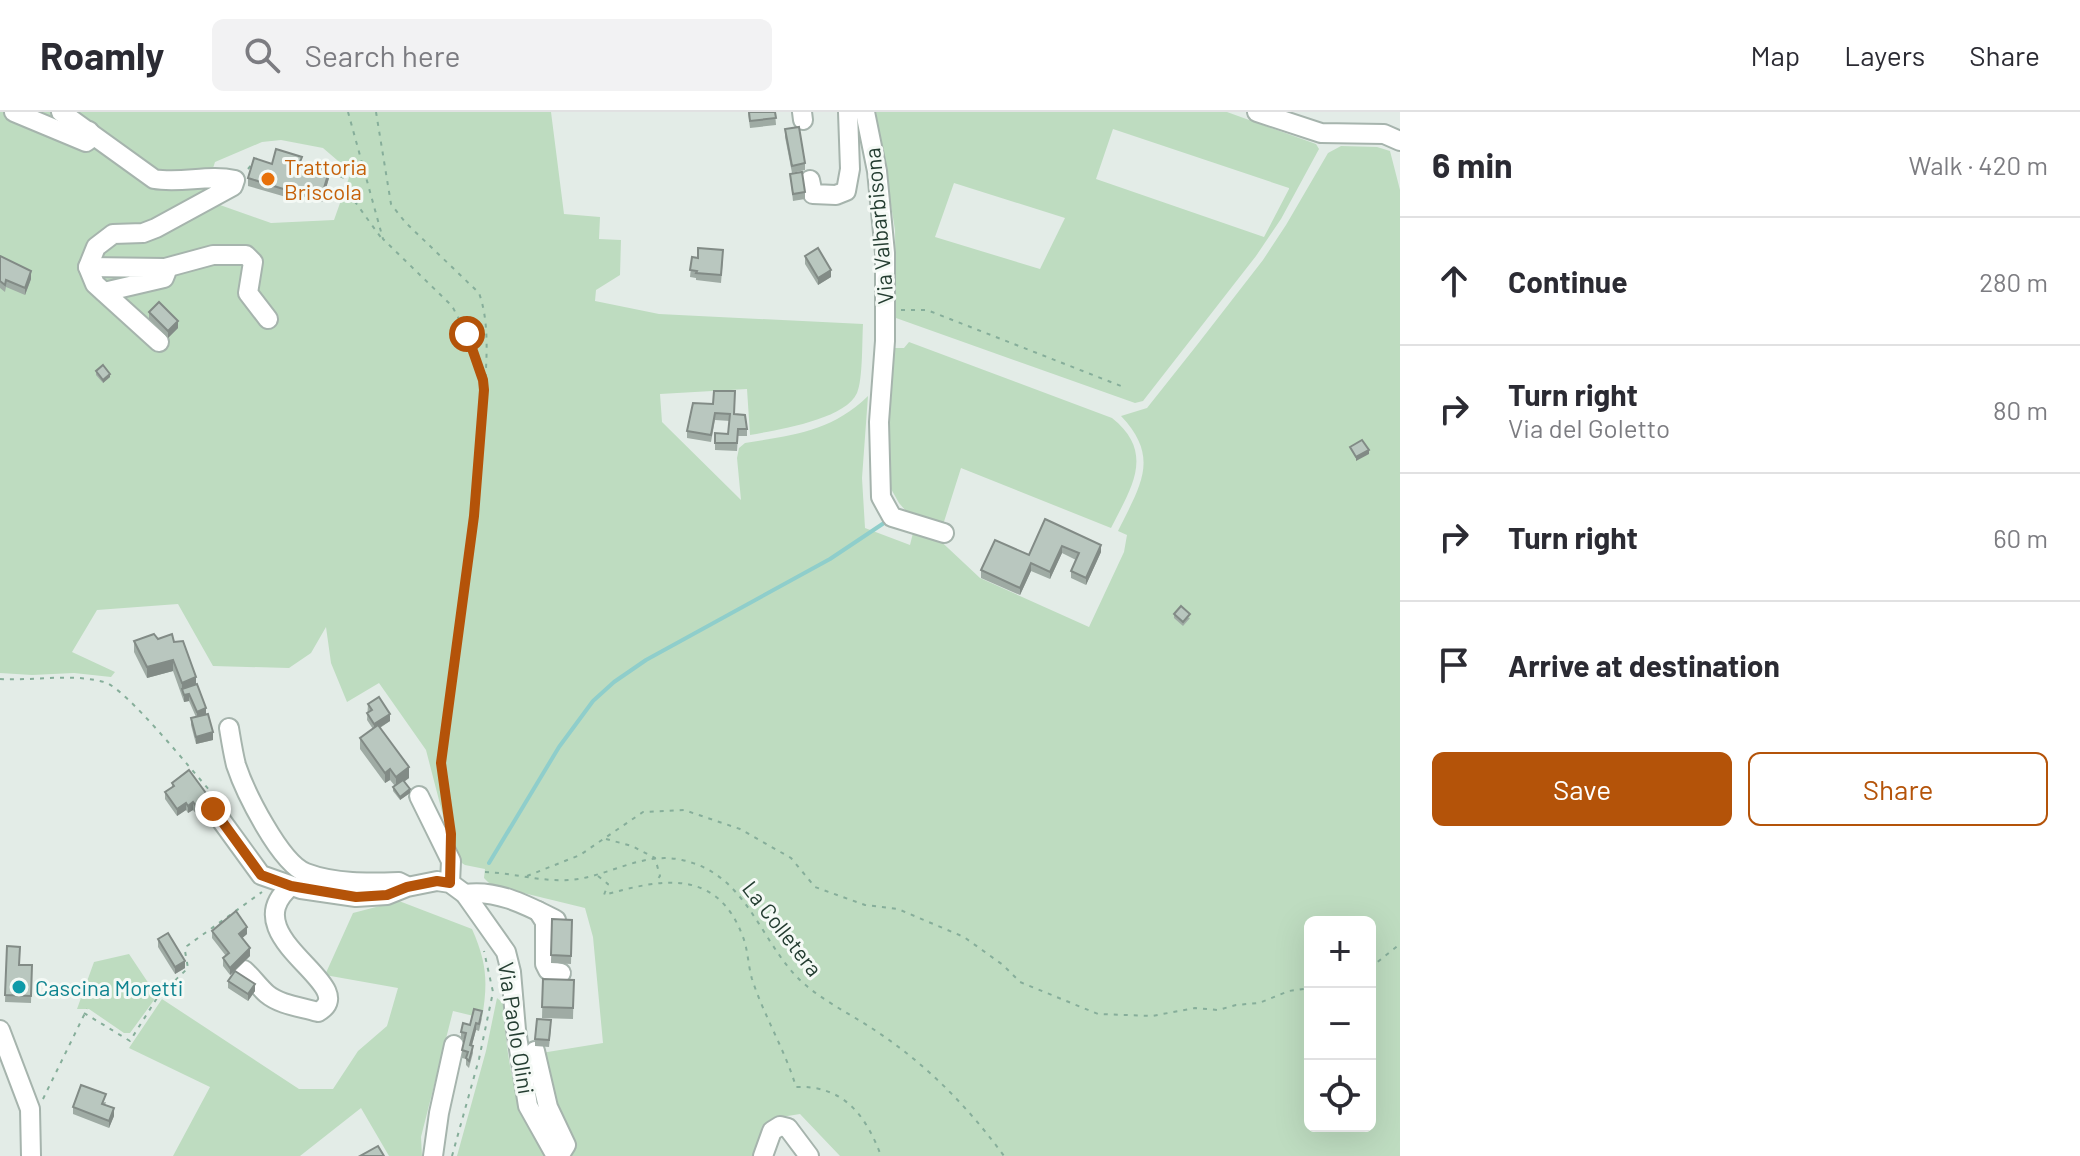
<!DOCTYPE html>
<meta charset="utf-8">
<style>
body{margin:0;font-family:Barlow,sans-serif;background:#f2f2f3;color:#2b2b33}
.controls{position:absolute;right:24px;bottom:24px;display:grid;overflow:hidden;border-radius:12px;box-shadow:0 8px 32px #0002}
.controls button{width:72px;height:72px;display:grid;place-items:center;padding:0;border:0;border-bottom:2px solid #e1e1e2;background:#fff;color:#2b2b33;font:40px sans-serif}
.stop{position:absolute;width:24px;height:24px;margin:-18px;border:6px solid #b45309;border-radius:50%;background:#fff}
.stop.end{background:#b45309;border-color:#fff;box-shadow:0 2px 8px #0008}
.list{margin:0;padding:0;list-style:none}
h2{display:flex;justify-content:space-between;align-items:center;height:104px;margin:0;padding:0 32px;font-size:34px}
h2 small{font-size:26px;font-weight:400;color:#7c7c81}
.list li{display:grid;grid-template-columns:52px 1fr auto;gap:24px;align-items:center;box-sizing:border-box;height:128px;padding:0 32px;border-top:2px solid #e1e1e2}
.list b{display:block;font-size:30px;white-space:nowrap}
.list p{margin:0;font-size:26px;white-space:nowrap;color:#7c7c81}
.list em{font-size:26px;font-style:normal;color:#7c7c81}
.actions{display:flex;gap:16px;padding:24px 32px}
.actions a{flex:1;padding:18px 0;border:2px solid #b45309;border-radius:12px;text-align:center;font-size:28px;color:#b45309}
.actions .main{background:#b45309;color:#fff}
.icon{flex:none;width:44px;height:44px;fill:none;stroke:currentColor;stroke-width:2;stroke-linecap:round;stroke-linejoin:round}
.map{position:relative;flex:none;width:1400px;height:1044px;overflow:hidden}
header{display:flex;align-items:center;gap:48px;box-sizing:border-box;height:112px;padding:0 40px;background:#fff;border-bottom:2px solid #e1e1e2}
header strong{font-size:38px}
nav{display:flex;gap:44px;margin-inline-start:auto;font-size:28px}
.search{width:560px;height:72px;background:#f2f2f3;display:flex;align-items:center;gap:20px;box-sizing:border-box;padding:0 28px;border-radius:12px;color:#7c7c81;font-size:30px}
main{display:flex}
aside{flex:1;background:#fff}
.map>svg:first-child{display:block}
.green{fill:#bedcc0;fill-rule:evenodd}
.lines{fill:none;stroke-linecap:round;stroke-linejoin:round}
.stream{stroke:#8fcecb;stroke-width:4}
.minor-casing{stroke:#a6b4ad;stroke-width:22}
.path{stroke:#86ae9a;stroke-width:2;stroke-dasharray:4 6;stroke-linecap:butt}
.minor{stroke:#fff;stroke-width:18}
.wall{fill:#9faba4}
.shaded-wall{fill:#828b86}
.building{fill:#b9c7bf;stroke:#828b86;stroke-width:2}
.route{stroke:#b45309;stroke-width:10}
.food-dot{fill:#e8710a;stroke:#f4f9f5;stroke-width:3}
.culture-dot{fill:#0f9aa8;stroke:#f4f9f5;stroke-width:3}
.labels{text-anchor:middle;dominant-baseline:central;stroke-width:6;stroke-linejoin:round;paint-order:stroke}
.food-label{font-size:22px;fill:#c56008;stroke:#f4f9f5;text-anchor:start}
.street-label{font-size:22px;fill:#243d31;stroke:#f4f9f5}
.culture-label{font-size:22px;fill:#0d838f;stroke:#f4f9f5;text-anchor:start}
</style>
<header>
<strong>Roamly</strong>
<div class="search"><svg class="icon" aria-label="search" viewBox="0 0 24 24"><circle cx="10" cy="10" r="6"/><path d="M15 15l6 6"/></svg>Search here</div>
<nav><a>Map</a><a>Layers</a><a>Share</a></nav>
</header>
<main>
<div class="map">
<svg width="1400" height="1044" viewBox="0 0 1400 1044">
<rect width="100%" height="100%" fill="#e3ece7"/>
<g class="green">
<path d="M0,0H551L564,102L600,105L599,127L621,128L620,163L596,178L595,189L659,202L863,212C862,228 863,268 857,281C845,308 776,318 750,323L747,277L660,282L662,310L741,388L737,346L739,336L745,331C793,323 831,320 868,284L862,366L865,416L910,433L914,417L932,421L980,466L1089,515L1124,440L1127,423L1118,419C1140,374 1161,346 1121,304L1147,296L1197,233L1263,148L1286,113L1328,41L1341,34L1377,35L1390,39L1400,78V1044H840L800,1002L775,1006L762,1014L755,1044H569L529,943L603,931L593,825L585,796L491,773L484,766L485,757L465,753L454,746L426,638L379,571L347,590L331,551L326,515L311,541L289,556L213,554L178,492L97,498L72,540L115,560L111,565L74,561L32,563L0,561ZM281,28L323,36L351,60L334,108L271,111L203,87L215,50L262,30ZM1310,810H1370V1014H1310Z"/>
<path d="M876,0H1227L1316,32L1319,37L1281,107L1256,144L1143,289L1135,291L896,206L895,118ZM1113,17L1289,76V77L1264,125L1096,67ZM954,71L1065,106L1040,157L935,125Z"/>
<path d="M909,230L1112,306C1156,341 1131,376 1111,416L961,356L942,416L912,406L899,391L886,368L889,241L894,236H904Z"/>
<path d="M399,789L472,817C487,851 488,870 482,906L453,899L421,1025L422,1044H389L361,996L300,1044H173L210,975L129,936L162,887L299,977H333L358,939L387,914L398,876L325,863L353,801Z"/>
<polygon points="129,842 157,884 130,921 124,921 89,897 77,897 94,850"/>
<path d="M497,886L503,891C507,948 513,996 546,1044H457L486,939Z"/>
</g>
<g class="lines">
<polyline class="stream" points="489,751 559,635 593,589 614,570 646,548 830,447 884,411"/>
<defs>
<g id="minor">
<polyline points="14,0 86,30 90,27 89,19"/>
<path d="M61,0L154,67C181,72 208,62 235,68L233,74L156,116L143,121L113,122L96,135L88,155L95,172L159,230"/>
<polyline points="802,0 803,8"/>
<polyline points="865,0 877,59 885,141 885,229 879,310 881,385 892,405 944,421"/>
<polyline points="1257,0 1321,21 1384,22 1400,29"/>
<polyline points="810,68 813,82 836,83 846,79 850,57 848,0"/>
<polyline points="88,155 165,156 166,161 164,166 104,180"/>
<polyline points="165,156 213,143 246,143 253,150 248,181 268,207"/>
<path d="M229,616C231,628 233,641 236,653C245,680 280,751 306,761C335,772 369,771 399,770L405,773"/>
<polyline points="419,684 451,749 450,771"/>
<polyline points="213,697 261,763 301,777 356,785 387,783 407,775 437,769 450,771 465,782 506,840 511,860 516,918 528,994 556,1044"/>
<path d="M465,782C497,777 528,794 556,808"/>
<polyline points="538,799 545,810 545,852 548,858 561,861"/>
<path d="M244,858C253,866 259,875 267,882C280,893 302,895 318,900C365,874 230,825 291,774"/>
<polyline points="0,918 30,997 31,1044"/>
<polyline points="535,939 548,995 566,1033 559,1044"/>
<polyline points="433,1044 439,1001 454,933"/>
<polyline points="763,1044 772,1019 780,1014 788,1016 809,1044"/>
</g>
</defs>
<use href="#minor" class="minor-casing"/>
<g class="path">
<polyline points="348,0 383,127 452,194 467,222 483,268 474,404 441,651 449,708"/>
<path d="M376,0L391,92L405,110L479,181C489,208 487,244 485,272"/>
<polyline points="248,57 257,46"/>
<polyline points="331,60 344,66 353,87 382,127"/>
<polyline points="901,198 927,198 1121,274"/>
<path d="M0,567C34,569 71,561 104,570C125,575 193,660 211,680"/>
<polyline points="606,727 632,734 655,746 660,764 657,768"/>
<path d="M485,760C513,761 542,770 570,768C608,765 642,739 682,748C743,761 757,820 794,862C817,887 850,901 879,921C928,954 969,996 1004,1044"/>
<polyline points="527,764 580,743 643,700 684,698 740,717 791,746 815,775 865,793 898,797 964,825 1003,853 1020,870 1098,902 1152,904 1195,896 1218,898 1236,893 1259,891 1289,879 1310,876"/>
<path d="M598,764L608,772L604,783C661,767 717,755 743,825C748,838 748,853 752,867C764,904 785,938 796,975C843,973 866,1003 881,1044"/>
<polyline points="1370,856 1400,832"/>
<polyline points="84,901 130,929 157,886 188,856 185,839 187,834 262,780"/>
<polyline points="43,987 87,897"/>
<polyline points="452,1044 479,947 493,880 484,839"/>
</g>
<use href="#minor" class="minor"/>
</g>
<g class="wall">
<polygon points="748,0 775,0 776,13 750,16"/>
<polygon points="785,17 805,51 805,58 792,61 785,25"/>
<polygon points="302,50 329,66 322,90 295,82 293,87 248,74 248,66 272,52"/>
<polygon points="790,62 805,80 805,87 793,89"/>
<polygon points="0,144 31,167 25,183 6,175 5,180 0,176"/>
<polygon points="805,144 831,165 818,173 805,152"/>
<polygon points="692,145 723,146 721,171 696,168 696,166 690,165"/>
<polygon points="149,200 178,216 168,226 149,207"/>
<polygon points="96,259 110,265 103,271 96,263"/>
<polygon points="693,291 735,302 747,317 747,324 738,324 737,339 715,338 715,321 728,322 730,309 715,308 711,330 687,326 687,319"/>
<polygon points="1045,407 1101,440 1086,473 1071,466 1071,459 1076,448 1062,441 1050,467 1031,459 1020,483 981,466 981,458 1029,443"/>
<polygon points="1174,502 1190,506 1183,514 1174,506"/>
<polygon points="158,527 174,530 196,572 206,602 213,628 196,632 191,613 191,606 196,605 189,589 184,590 173,559 147,566 134,540 134,529"/>
<polygon points="368,592 390,609 380,616 409,666 404,670 410,681 400,688 393,679 393,675 395,674 390,668 385,671 360,637 360,626 373,617 367,608"/>
<polygon points="172,671 211,695 198,704 193,698 188,701 186,698 177,704 165,687 165,680 172,676"/>
<polygon points="552,807 572,808 571,852 551,851"/>
<polygon points="212,819 247,822 242,826 250,844 235,859 255,879 248,889 228,876 228,869 235,859 230,863 223,854 223,846 226,844 212,826"/>
<polygon points="158,827 185,856 175,862 158,835"/>
<polygon points="7,834 19,853 32,853 31,891 5,890"/>
<polygon points="543,867 574,868 573,907 542,906"/>
<polygon points="482,906 479,919 476,918 472,933 473,941 469,956 466,953 466,947 462,946 462,938 465,928 461,927 461,920 470,913"/>
<polygon points="551,916 549,935 535,934 535,927"/>
<polygon points="106,990 105,993 114,1004 109,1016 73,1002 73,995"/>
</g>
<g class="shaded-wall">
<polygon points="329,59 329,66 322,90 322,83"/>
<polygon points="831,158 831,165 818,173 818,166"/>
<polygon points="31,159 31,167 25,183 25,176"/>
<polygon points="178,209 178,216 168,226 168,219"/>
<polygon points="110,262 110,265 103,271 103,268"/>
<polygon points="1369,338 1369,342 1356,349 1356,345"/>
<polygon points="1101,433 1101,440 1086,473 1086,466"/>
<polygon points="1062,434 1062,441 1050,467 1050,460"/>
<polygon points="1031,451 1031,459 1020,483 1020,476"/>
<polygon points="173,548 173,559 147,566 147,555"/>
<polygon points="196,565 196,576 182,577 182,582 182,571"/>
<polygon points="189,582 189,589 184,590 184,583"/>
<polygon points="206,596 206,604 197,607 197,600"/>
<polygon points="390,602 390,609 374,619 374,612"/>
<polygon points="213,620 213,628 196,632 196,625"/>
<polygon points="409,655 409,666 396,675 396,665"/>
<polygon points="390,657 390,668 385,671 385,661"/>
<polygon points="410,677 410,681 400,688 400,685"/>
<polygon points="211,688 211,695 198,704 198,697"/>
<polygon points="193,690 193,698 188,701 188,694"/>
<polygon points="186,691 186,698 177,704 177,697"/>
<polygon points="247,815 247,822 239,829 239,822"/>
<polygon points="250,836 250,844 230,863 230,856"/>
<polygon points="185,849 185,856 175,862 175,855"/>
<polygon points="255,872 255,879 248,889 248,882"/>
<polygon points="476,911 476,918 470,940 470,933"/>
<polygon points="114,996 114,1004 109,1016 109,1009"/>
</g>
<g class="building">
<polygon points="749,0 775,0 776,6 750,9"/>
<polygon points="799,15 805,51 792,54 785,17"/>
<polygon points="276,37 302,45 300,50 329,59 322,83 295,75 293,80 248,66 254,46 272,52"/>
<polygon points="802,60 805,80 793,82 790,62"/>
<polygon points="698,136 723,138 721,163 696,161 697,159 690,158 692,145 698,146"/>
<polygon points="818,136 831,158 818,166 805,144"/>
<polygon points="0,144 31,159 25,176 6,168 5,173 0,169"/>
<polygon points="159,190 178,209 168,219 149,200"/>
<polygon points="103,253 110,262 103,268 96,259"/>
<polygon points="714,279 735,279 734,302 745,303 747,317 738,317 737,331 715,331 715,321 728,322 730,302 715,301 711,323 687,319 693,291 713,292"/>
<polygon points="1362,328 1369,338 1356,345 1350,335"/>
<polygon points="1045,407 1101,433 1086,466 1071,459 1079,441 1062,434 1050,460 1031,451 1020,476 981,458 995,428 1029,443"/>
<polygon points="1181,494 1190,502 1183,510 1174,502"/>
<polygon points="154,522 158,527 172,522 174,530 183,529 196,565 182,571 173,548 147,555 134,529"/>
<polygon points="197,572 206,596 197,600 189,582 184,583 182,577"/>
<polygon points="379,585 390,602 374,612 367,601 372,598 368,592"/>
<polygon points="208,602 213,620 196,625 191,606"/>
<polygon points="378,613 409,655 396,665 390,657 385,661 360,626"/>
<polygon points="189,658 211,688 198,697 193,690 188,694 186,691 177,697 165,680 174,674 172,671"/>
<polygon points="403,668 410,677 400,685 393,675"/>
<polygon points="236,799 247,815 239,822 250,836 230,856 223,846 229,841 212,819"/>
<polygon points="552,807 572,808 571,844 551,843"/>
<polygon points="168,821 185,849 175,855 158,827"/>
<polygon points="7,834 20,835 19,853 32,853 31,884 5,883"/>
<polygon points="235,859 255,872 248,882 228,869"/>
<polygon points="543,867 574,868 573,896 542,895"/>
<polygon points="474,897 482,899 479,912 476,911 470,933 473,934 469,949 466,946 468,940 462,938 466,921 461,920 463,911 470,913"/>
<polygon points="537,907 551,908 549,928 535,927"/>
<polygon points="81,973 106,982 102,992 114,996 109,1009 73,995"/>
<polygon points="378,1034 384,1044 360,1044"/>
</g>
<g class="lines">
<polyline class="route" points="213,697 261,763 291,774 356,785 387,783 407,775 437,769 450,771 451,722 441,651 474,404 484,278 483,268 467,222"/>
</g>
<circle class="food-dot" cx="268" cy="67" r="8"/>
<circle class="culture-dot" cx="19" cy="875" r="8"/>
<g class="labels">
<g class="food-label">
<text x="284" y="54">Trattoria<tspan x="284" dy="25">Briscola</tspan></text>
</g>
<g class="street-label">
<text transform="translate(878 114) rotate(-95)">Via Valbarbisona</text>
<text transform="translate(783 816) rotate(52)">La Colletera</text>
<text transform="translate(517 916) rotate(81)">Via Paolo Olini</text>
</g>
<g class="culture-label">
<text x="35" y="875">Cascina Moretti</text>
</g>
</g>
</svg>
<div class="controls">
<button>+</button>
<button>−</button>
<button><svg class="icon" aria-label="locate" viewBox="0 0 24 24"><circle cx="12" cy="12" r="6"/><path d="M12 2v4M12 18v4M2 12h4M18 12h4"/></svg></button>
</div>
<div class="stop" style="left:467px;top:222px"></div>
<div class="stop end" style="left:213px;top:697px"></div>
</div>
<aside>
<h2>6 min<small>Walk · 420 m</small></h2>
<ul class="list">
<li><svg class="icon" aria-label="ahead" viewBox="0 0 24 24"><path d="M12 20V5M6 11l6-6 6 6"/></svg><div><b>Continue</b></div><em>280 m</em></li>
<li><svg class="icon" aria-label="right" viewBox="0 0 24 24"><path d="M7 20v-9h11M14 6l5 5-5 5"/></svg><div><b>Turn right</b><p>Via del Goletto</p></div><em>80 m</em></li>
<li><svg class="icon" aria-label="right" viewBox="0 0 24 24"><path d="M7 20v-9h11M14 6l5 5-5 5"/></svg><div><b>Turn right</b></div><em>60 m</em></li>
<li><svg class="icon" aria-label="arrive" viewBox="0 0 24 24"><path d="M6 21V4h12l-3 4 3 4H6"/></svg><div><b>Arrive at destination</b></div></li>
</ul>
<div class="actions"><a class="main">Save</a><a>Share</a></div>
</aside>
</main>
